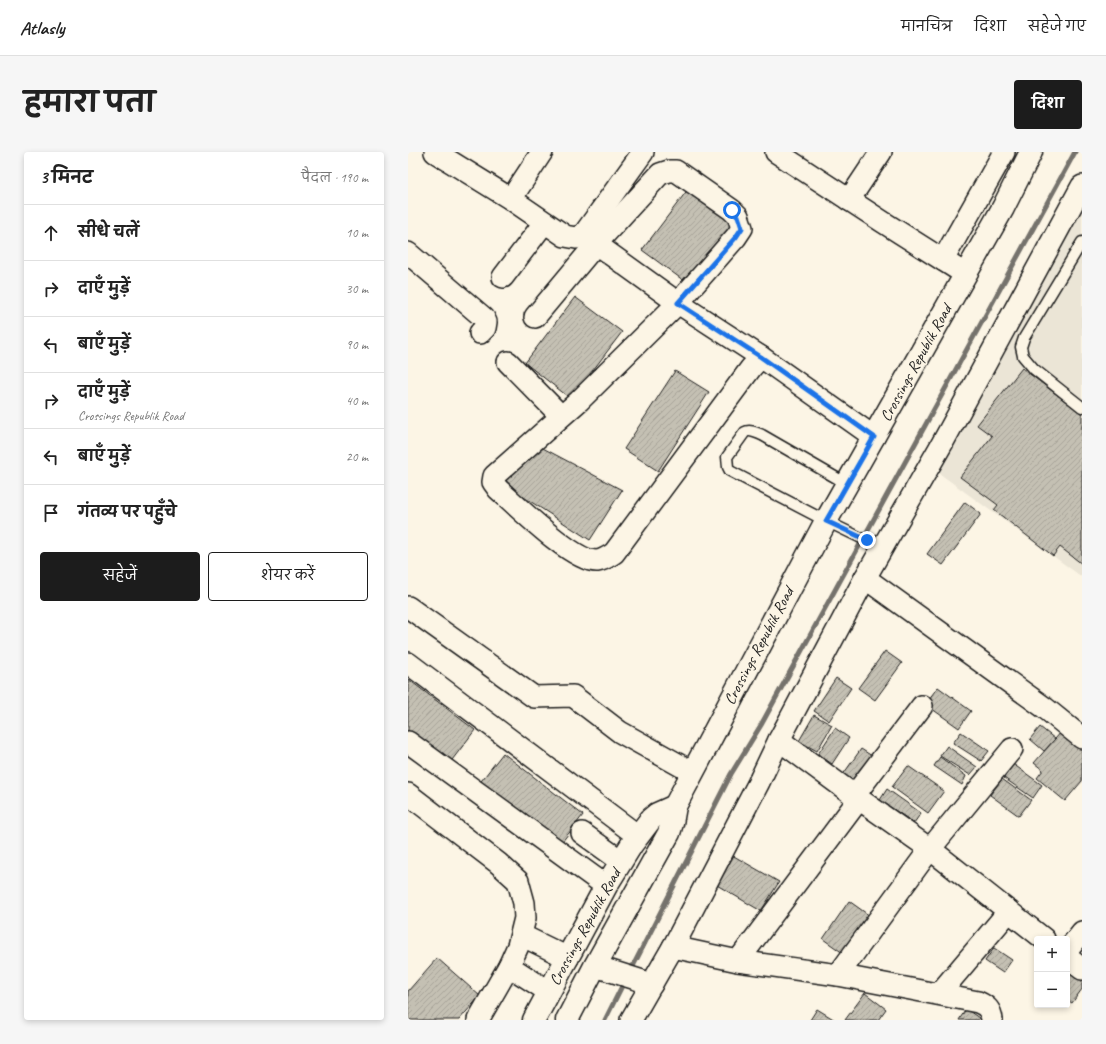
<!DOCTYPE html>
<html lang="hi">
<meta charset="utf-8">
<style>
body{margin:0;font-family:Caveat,"Playpen Sans Deva",sans-serif;background:#f6f6f6;color:#222}
.controls{position:absolute;right:12px;bottom:12px;display:grid;overflow:hidden;border-radius:4px;box-shadow:0 2px 6px #0003}
.controls button{width:36px;height:36px;display:grid;place-items:center;padding:0;border:0;border-bottom:1px solid #e0e0e0;background:#fff;color:#222;font:20px sans-serif}
.stop{position:absolute;width:12px;height:12px;margin:-9px;border:3px solid #1a73e8;border-radius:50%;background:#fff}
.stop.end{background:#1a73e8;border-color:#fff;box-shadow:0 1px 4px #0008}
.list{margin:0;padding:0;list-style:none}
h2{display:flex;justify-content:space-between;align-items:center;height:52px;margin:0;padding:0 16px;font-size:17px}
h2 small{font-size:13px;font-weight:400;color:#767676}
.list li{display:grid;grid-template-columns:26px 1fr auto;gap:12px;align-items:center;box-sizing:border-box;height:56px;padding:0 16px;border-top:1px solid #e0e0e0}
.list b{display:block;font-size:15px;white-space:nowrap}
.list p{margin:0;font-size:13px;white-space:nowrap;color:#767676}
.list em{font-size:13px;font-style:normal;color:#767676}
.actions{display:flex;gap:8px;padding:12px 16px}
.actions a{flex:1;padding:9px 0;border:1px solid #1c1c1c;border-radius:4px;text-align:center;font-size:14px;color:#1c1c1c}
.actions .main{background:#1c1c1c;color:#fff}
.icon{flex:none;width:22px;height:22px;fill:none;stroke:currentColor;stroke-width:2;stroke-linecap:round;stroke-linejoin:round}
.map{position:relative;flex:none;width:674px;height:868px;overflow:hidden;border-radius:4px}
header{display:flex;align-items:center;gap:24px;box-sizing:border-box;height:56px;padding:0 20px;background:#fff;border-bottom:1px solid #e0e0e0}
header strong{font-size:19px}
nav{display:flex;gap:22px;margin-inline-start:auto;font-size:14px}
.intro{display:flex;align-items:center;justify-content:space-between;box-sizing:border-box;height:96px;padding:0 24px}
h1{margin:0;font-size:28px}
.button{padding:10px 18px;border-radius:4px;background:#1c1c1c;color:#fff;font-size:14px;font-weight:700}
main{display:flex;gap:24px;padding:0 24px}
aside{flex:1;background:#fff;border-radius:4px;box-shadow:0 2px 6px #0003}
.map>svg:first-child{display:block}
.built{fill:#ebe5d6}
.lines{fill:none;stroke-linecap:round;stroke-linejoin:round}
.stream{stroke:#75726c;stroke-width:5}
.building{fill:url(#building-hatch);stroke:#1c1c1c}
.service-casing{stroke:#1c1c1c;stroke-width:13}
.minor-casing{stroke:#1c1c1c;stroke-width:24}
.tertiary-casing{stroke:#1c1c1c;stroke-width:25}
.service{stroke:#fcf5e5;stroke-width:10}
.minor{stroke:#fcf5e5;stroke-width:21}
.tertiary{stroke:#fcf5e5;stroke-width:22}
.route{stroke:#1a73e8;stroke-width:5}
.labels{text-anchor:middle;dominant-baseline:central;stroke-width:3.5;stroke-linejoin:round;paint-order:stroke}
.street-label{font-size:16px;fill:#1c1c1c;stroke:#fcf5e5}
</style>
<header>
<strong>Atlasly</strong>
<nav><a>मानचित्र</a><a>दिशा</a><a>सहेजे गए</a></nav>
</header>
<div class="intro"><h1>हमारा पता</h1><a class="button">दिशा</a></div>
<main>
<aside>
<h2>3 मिनट<small>पैदल · 190 m</small></h2>
<ul class="list">
<li><svg class="icon" aria-label="ahead" viewBox="0 0 24 24"><path d="M12 20V5M6 11l6-6 6 6"/></svg><div><b>सीधे चलें</b></div><em>10 m</em></li>
<li><svg class="icon" aria-label="right" viewBox="0 0 24 24"><path d="M7 20v-9h11M14 6l5 5-5 5"/></svg><div><b>दाएँ मुड़ें</b></div><em>30 m</em></li>
<li><svg class="icon" aria-label="left" viewBox="0 0 24 24"><path d="M17 20v-9H6M10 6l-5 5 5 5"/></svg><div><b>बाएँ मुड़ें</b></div><em>90 m</em></li>
<li><svg class="icon" aria-label="right" viewBox="0 0 24 24"><path d="M7 20v-9h11M14 6l5 5-5 5"/></svg><div><b>दाएँ मुड़ें</b><p>Crossings Republik Road</p></div><em>40 m</em></li>
<li><svg class="icon" aria-label="left" viewBox="0 0 24 24"><path d="M17 20v-9H6M10 6l-5 5 5 5"/></svg><div><b>बाएँ मुड़ें</b></div><em>20 m</em></li>
<li><svg class="icon" aria-label="arrive" viewBox="0 0 24 24"><path d="M6 21V4h12l-3 4 3 4H6"/></svg><div><b>गंतव्य पर पहुँचे</b></div></li>
</ul>
<div class="actions"><a class="main">सहेजें</a><a>शेयर करें</a></div>
</aside>
<div class="map">
<svg width="674" height="868" viewBox="0 0 674 868">
<defs>
<pattern id="building-hatch" width="6" height="6" patternUnits="userSpaceOnUse"><rect width="6" height="6" fill="#c4c0b3"/><path d="M-1 1l2-2M0 6l6-6M5 7l2-2" fill="none" stroke="#a8a499"/></pattern>
</defs>
<rect width="100%" height="100%" fill="#fcf5e5"/>
<filter id="ink" filterUnits="userSpaceOnUse"><feTurbulence type="fractalNoise" baseFrequency=".025" numOctaves="2"/><feDisplacementMap in="SourceGraphic" scale="8" xChannelSelector="R" yChannelSelector="G"/><feConvolveMatrix kernelMatrix="1 2 1 2 8 2 1 2 1" color-interpolation-filters="sRGB"/></filter>
<g filter="url(#ink)">
<polygon class="built" points="674,55 674,425 528,319"/>
<g class="lines">
<g class="stream">
<polyline points="222,820 323,622 353,573 667,0"/>
<polyline points="197,868 217,828"/>
</g>
</g>
<g class="building">
<polygon points="281,36 329,72 283,134 234,98"/>
<polygon points="167,145 214,180 163,247 117,211"/>
<polygon points="614,216 674,262 674,412 652,395 645,404 586,358 590,353 552,325 584,284 569,273"/>
<polygon points="267,219 301,240 250,319 216,297"/>
<polygon points="131,294 214,338 182,388 91,329"/>
<polygon points="557,350 573,362 535,413 519,402"/>
<polygon points="477,499 494,511 467,548 450,536"/>
<polygon points="428,526 443,536 421,569 406,559"/>
<polygon points="0,527 67,578 41,612 0,580"/>
<polygon points="530,535 563,559 551,576 517,552"/>
<polygon points="406,563 424,573 409,599 391,589"/>
<polygon points="632,575 647,587 636,599 622,587"/>
<polygon points="427,576 441,586 424,612 410,602"/>
<polygon points="654,579 674,596 674,629 657,649 629,626 635,618 626,611"/>
<polygon points="553,580 581,599 573,609 545,591"/>
<polygon points="539,594 569,615 562,623 532,604"/>
<polygon points="453,597 464,604 445,632 434,624"/>
<polygon points="95,601 175,663 150,695 70,633"/>
<polygon points="532,605 558,624 554,633 526,614"/>
<polygon points="605,612 634,633 625,646 596,626"/>
<polygon points="500,614 536,639 520,661 484,635"/>
<polygon points="594,627 623,648 611,664 582,643"/>
<polygon points="479,637 513,661 506,671 472,648"/>
<polygon points="324,703 371,730 353,759 307,732"/>
<polygon points="441,749 469,769 442,806 415,787"/>
<polygon points="586,796 604,808 595,821 577,809"/>
<polygon points="29,806 72,844 51,868 0,868 0,839"/>
<polygon points="659,817 674,827 674,837 664,851 659,848"/>
<polygon points="457,841 478,857 470,868 437,868"/>
<polygon points="409,857 427,868 402,868"/>
<polygon points="558,857 571,866 570,868 551,868"/>
</g>
<g class="lines">
<defs>
<g id="service">
<polyline points="674,90 616,186 613,195 615,204 626,217 674,255"/>
<path d="M439,332L354,283C349,281 342,277 337,280L319,305L320,315L322,319L418,369L474,396"/>
</g>
<g id="minor">
<polyline points="27,0 103,47 157,84 168,86 176,82 235,0"/>
<polyline points="368,0 475,70 557,122"/>
<polyline points="103,47 134,0"/>
<polyline points="441,48 473,0"/>
<polyline points="188,92 270,151 353,205"/>
<polyline points="0,101 76,166 78,170 77,176 72,181"/>
<polyline points="535,108 596,0"/>
<polyline points="95,125 136,71"/>
<path d="M127,165L188,92L252,22L261,19H268L324,58L330,64L334,76L328,85L270,151L171,249L86,324L85,330L90,337C109,354 165,410 189,409C196,408 201,404 206,401L343,216L353,205L466,285"/>
<polyline points="100,210 153,264"/>
<polyline points="457,426 637,556 674,586"/>
<polyline points="0,455 126,545 165,544 212,580 284,620"/>
<polyline points="0,511 230,684"/>
<polyline points="371,588 451,647 522,697 636,787"/>
<polyline points="0,590 198,734"/>
<polyline points="0,642 90,711 110,729 116,751 117,766 110,794 101,814 70,868"/>
<polyline points="446,644 514,554"/>
<polyline points="174,681 213,709"/>
<polyline points="113,783 160,806"/>
<path d="M265,795L330,809L430,823L570,850C579,854 583,858 584,868"/>
<polyline points="659,799 674,780"/>
<polyline points="659,805 674,817"/>
<polyline points="330,809 451,647"/>
<polyline points="101,814 141,840"/>
<polyline points="187,814 244,832"/>
<polyline points="430,823 522,697 604,597"/>
<polyline points="531,842 601,759"/>
<polyline points="223,868 265,795 350,632 371,588 457,426 535,290 674,34"/>
</g>
<g id="tertiary">
<polyline points="126,868 198,734 224,692 243,667 249,662 267,654"/>
<polyline points="159,868 187,814 261,681 264,671 267,654 418,369 595,56 623,0"/>
</g>
</defs>
<use href="#service" class="service-casing"/>
<use href="#minor" class="minor-casing"/>
<use href="#tertiary" class="tertiary-casing"/>
<use href="#service" class="service"/>
<use href="#minor" class="minor"/>
<use href="#tertiary" class="tertiary"/>
</g>
</g>
<g class="lines" filter="url(#ink)">
<polyline class="route" points="324,58 330,64 334,76 328,85 270,151 353,205 466,285 418,369 459,388"/>
</g>
<g class="labels">
<g class="street-label">
<text transform="translate(508 211) rotate(-61)">Crossings Republik Road</text>
<text transform="translate(351 494) rotate(-62)">Crossings Republik Road</text>
<text transform="translate(177 775) rotate(-61)">Crossings Republik Road</text>
</g>
</g>
</svg>
<div class="controls">
<button>+</button>
<button>−</button>
</div>
<div class="stop" style="left:324px;top:58px"></div>
<div class="stop end" style="left:459px;top:388px"></div>
</div>
</main>
